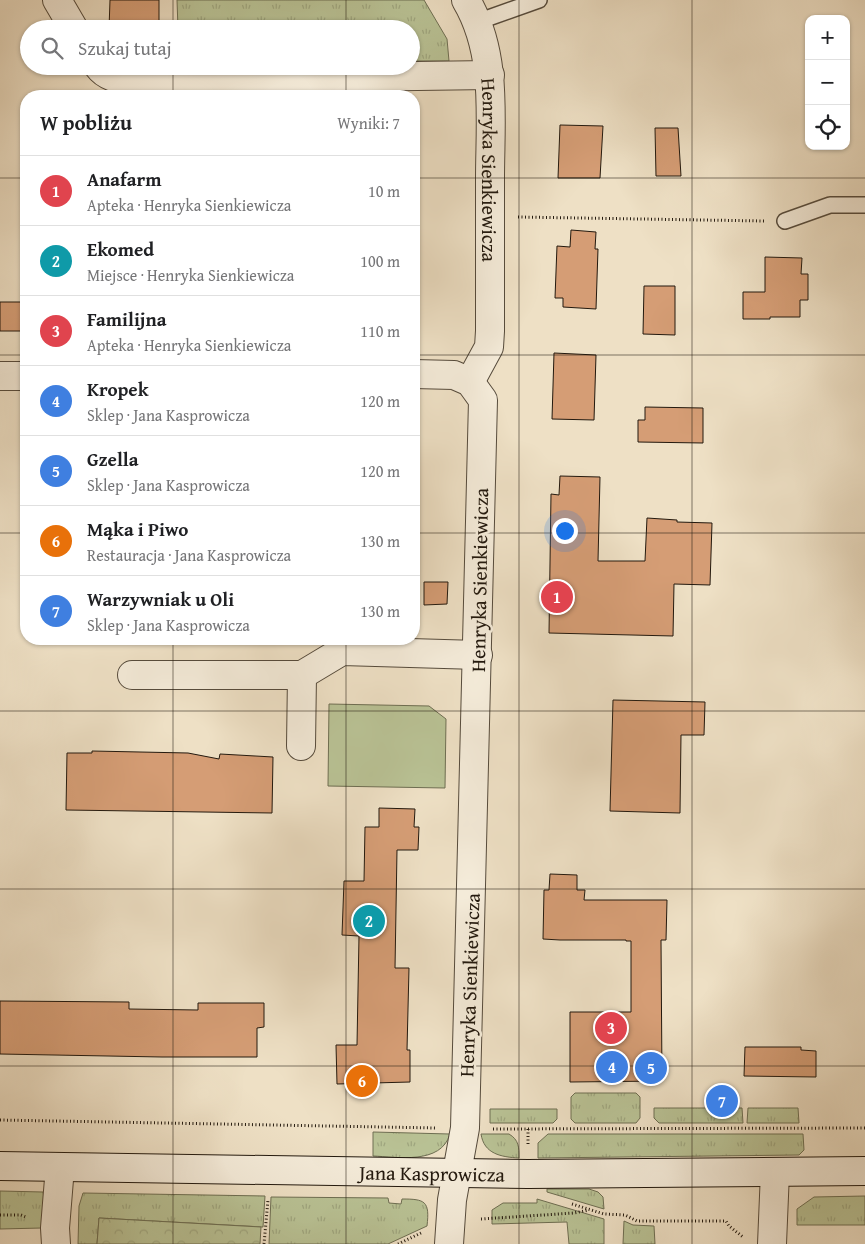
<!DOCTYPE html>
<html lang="pl">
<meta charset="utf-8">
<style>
body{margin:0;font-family:"Gentium Book Plus",serif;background:#f6f6f6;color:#202124}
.controls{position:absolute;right:15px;top:15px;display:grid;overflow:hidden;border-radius:10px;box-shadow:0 1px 4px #0004}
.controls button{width:45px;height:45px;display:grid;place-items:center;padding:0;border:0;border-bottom:1px solid #e0e0e0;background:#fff;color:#202124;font:25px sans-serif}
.you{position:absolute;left:564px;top:530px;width:18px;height:18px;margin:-12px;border:4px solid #fff;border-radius:50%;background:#1a73e8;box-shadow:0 0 0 8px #1a73e833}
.badge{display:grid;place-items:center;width:32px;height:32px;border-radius:50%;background:#8f2418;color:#fff;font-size:16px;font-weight:700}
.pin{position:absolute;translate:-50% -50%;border:2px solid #fff;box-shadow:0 1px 5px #0006}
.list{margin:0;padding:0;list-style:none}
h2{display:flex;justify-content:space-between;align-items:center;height:65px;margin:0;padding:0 20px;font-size:21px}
h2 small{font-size:16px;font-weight:400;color:#757577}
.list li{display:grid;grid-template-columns:32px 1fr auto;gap:15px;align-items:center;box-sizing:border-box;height:70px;padding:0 20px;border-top:1px solid #e0e0e0}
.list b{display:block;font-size:19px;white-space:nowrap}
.list p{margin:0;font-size:16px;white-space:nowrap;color:#757577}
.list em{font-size:16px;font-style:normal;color:#757577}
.icon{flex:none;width:28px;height:28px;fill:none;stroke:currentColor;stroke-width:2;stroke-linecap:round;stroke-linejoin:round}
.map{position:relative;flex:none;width:865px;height:1244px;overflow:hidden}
.search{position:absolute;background:#fff;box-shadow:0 1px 4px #0004;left:20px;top:20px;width:400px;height:55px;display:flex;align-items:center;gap:12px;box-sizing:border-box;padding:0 18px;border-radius:28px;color:#757577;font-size:19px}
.panel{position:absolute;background:#fff;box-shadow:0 1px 4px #0004;left:20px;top:90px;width:400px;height:555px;border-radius:20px}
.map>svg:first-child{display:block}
.grass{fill:url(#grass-tufts);stroke:#6e6e52}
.park{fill:url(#park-crowns);stroke:#6e6e52}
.garden{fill:#b9c295;stroke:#6e6e52}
.building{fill:#d59d75;stroke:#23190e}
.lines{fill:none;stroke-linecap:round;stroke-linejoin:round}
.lane-casing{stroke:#564b3c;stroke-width:18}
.street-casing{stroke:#564b3c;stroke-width:30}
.secondary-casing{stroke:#23190e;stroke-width:30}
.path{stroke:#23190e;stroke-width:3;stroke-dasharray:1 2.5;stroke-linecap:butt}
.lane{stroke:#f4ebd9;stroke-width:15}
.street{stroke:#f4ebd9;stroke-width:28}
.secondary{stroke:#f4ebd9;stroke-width:28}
.grid{fill:none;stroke:#23190e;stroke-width:1;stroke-opacity:0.55}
.labels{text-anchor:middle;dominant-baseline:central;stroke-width:5;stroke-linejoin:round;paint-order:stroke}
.street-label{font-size:20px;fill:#23190e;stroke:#f4ebd9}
</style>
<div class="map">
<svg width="865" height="1244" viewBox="0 0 865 1244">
<defs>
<pattern id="grass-tufts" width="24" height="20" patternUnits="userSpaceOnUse" patternTransform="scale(1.25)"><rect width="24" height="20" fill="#b9c295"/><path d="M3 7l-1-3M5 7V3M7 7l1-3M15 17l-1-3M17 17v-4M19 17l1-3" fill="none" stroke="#9fa67f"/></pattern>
<pattern id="park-crowns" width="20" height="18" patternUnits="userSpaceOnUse" patternTransform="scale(1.25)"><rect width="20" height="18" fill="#b9c295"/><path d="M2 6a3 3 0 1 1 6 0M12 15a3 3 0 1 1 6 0" fill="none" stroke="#9fa67f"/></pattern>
</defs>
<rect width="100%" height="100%" fill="#eee0c5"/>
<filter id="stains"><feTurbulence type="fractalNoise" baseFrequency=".004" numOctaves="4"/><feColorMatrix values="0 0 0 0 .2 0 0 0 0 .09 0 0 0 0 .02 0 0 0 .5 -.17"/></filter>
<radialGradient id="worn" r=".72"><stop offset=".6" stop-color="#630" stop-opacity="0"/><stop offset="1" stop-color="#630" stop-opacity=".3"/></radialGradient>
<g class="grass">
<polygon points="177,0 424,0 447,39 449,61 411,61 411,29 178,29"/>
<polygon points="575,1093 636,1093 640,1097 640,1118 636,1123 575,1123 571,1119 571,1097"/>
<polygon points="654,1108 742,1108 743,1123 659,1123 654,1118"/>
<polygon points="748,1108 798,1108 799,1123 747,1123"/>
<polygon points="490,1109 557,1109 557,1119 553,1123 490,1123"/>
<path d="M373,1132L450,1134C441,1165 397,1157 373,1156Z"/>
<path d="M481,1134H509C519,1140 519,1147 519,1158C501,1157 484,1154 481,1134Z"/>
<polygon points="548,1134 803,1134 804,1150 799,1155 538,1158 538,1143"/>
<polygon points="547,1189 589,1189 598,1192 603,1197 604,1209 547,1192"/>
<polygon points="0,1191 43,1192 44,1198 42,1228 0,1229"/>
<polygon points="83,1193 265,1196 263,1227 99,1218 97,1244 78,1244 79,1206"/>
<polygon points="865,1196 865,1225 797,1225 797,1209 814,1197"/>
<path d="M271,1197L388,1198L389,1203L401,1204L402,1199C425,1199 430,1201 427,1226L388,1244H269Z"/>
<polygon points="537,1199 604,1219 604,1244 569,1244 567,1222 492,1224 492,1210 503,1203 537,1203"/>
<polygon points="624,1221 633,1225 654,1226 655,1244 623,1244"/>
</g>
<polygon class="park" points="99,1218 261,1227 260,1244 97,1244"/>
<polygon class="garden" points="329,704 429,706 446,719 445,788 328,786"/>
<g class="building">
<polygon points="110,0 159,0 159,29 109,29"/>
<polygon points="560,125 603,126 600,178 558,178"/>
<polygon points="655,128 678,128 681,176 656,176"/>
<polygon points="571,230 596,232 595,249 598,249 596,309 563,307 563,298 555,298 557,246 570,247"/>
<polygon points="765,257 802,258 801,274 808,274 808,300 800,300 800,317 770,317 770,319 743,319 743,292 765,292"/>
<polygon points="644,286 675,286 675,335 643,334"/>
<rect x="0" y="302" width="26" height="29"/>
<polygon points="554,353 596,355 594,420 552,419"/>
<polygon points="645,407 703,408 703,443 638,442 638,420 645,420"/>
<polygon points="560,476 600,477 598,561 645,561 647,518 677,520 677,522 712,523 710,585 674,584 673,636 549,633 551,494 559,495"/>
<polygon points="424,582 448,582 447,604 424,605"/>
<polygon points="613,700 705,702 704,735 681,735 680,813 610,811"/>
<polygon points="92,751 188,753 219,759 220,754 273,757 272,813 66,810 67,753 92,753"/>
<polygon points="379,808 415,809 414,827 419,827 418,850 397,850 395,968 409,968 407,1050 410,1050 410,1082 337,1084 336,1045 357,1045 359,936 342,935 344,881 364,881 365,827 379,827"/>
<polygon points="550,874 577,875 577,890 585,890 584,900 667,900 666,940 661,940 662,1081 570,1082 570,1012 631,1012 631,941 626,941 626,940 560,940 543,939 544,890 549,890"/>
<polygon points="0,1001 129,1002 129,1009 198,1010 198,1003 264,1003 264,1027 257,1028 257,1057 162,1057 0,1054"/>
<polygon points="745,1047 801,1047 801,1050 816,1051 816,1077 744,1076"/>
</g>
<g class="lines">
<defs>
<g id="lane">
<polyline points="477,22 539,0"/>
<polyline points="785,221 830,205 865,205"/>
</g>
<g id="street">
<polyline points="57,0 74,29"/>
<path id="s1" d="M466,0C498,54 490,119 490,179C490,229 490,280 490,331L489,347L470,382"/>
<path d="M98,66C106,77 118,79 131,80L490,75"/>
<polyline points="414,374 454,375 470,382 483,400 465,1128 452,1200 449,1244"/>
<polyline points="0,376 26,376"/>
<polyline points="132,675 302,675 342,651 478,655"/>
<polyline points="301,746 302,675"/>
<polyline points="56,1244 55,1228 60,1167"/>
<polyline points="772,1244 775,1172"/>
</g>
<g id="secondary">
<path id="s2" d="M0,1166L528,1174L865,1171"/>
</g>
</defs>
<use href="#lane" class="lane-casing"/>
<use href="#street" class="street-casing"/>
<use href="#secondary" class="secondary-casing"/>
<g class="path">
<polyline points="518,217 764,221"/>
<polyline points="0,1120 437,1128"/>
<polyline points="493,1129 865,1128"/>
<polyline points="528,1129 528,1146"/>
<polyline points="572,1204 604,1214 625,1215 637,1221 726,1221 729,1226 743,1237"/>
<polyline points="0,1215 21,1215 26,1217"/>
<polyline points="481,1219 574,1213 589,1210"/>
<polyline points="264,1244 268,1200"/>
<polyline points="398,1244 421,1233"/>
</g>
<use href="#lane" class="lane"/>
<use href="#street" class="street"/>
<use href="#secondary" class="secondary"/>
</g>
<path class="grid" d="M173,0V29M346,0V29M519,0V1244M692,0V1244M173,66V96M346,66V96M0,178H26M414,178H865M0,355H26M414,355H865M0,533H26M414,533H865M173,639V1244M346,639V1244M0,711H865M0,889H865M0,1066H865"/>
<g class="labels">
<g class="street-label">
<text stroke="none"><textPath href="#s1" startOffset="174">Henryka Sienkiewicza</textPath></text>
<text transform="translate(479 580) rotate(-89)">Henryka Sienkiewicza</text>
<text transform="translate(469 985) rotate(-88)">Henryka Sienkiewicza</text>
<text stroke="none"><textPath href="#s2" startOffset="432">Jana Kasprowicza</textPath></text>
</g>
</g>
<rect width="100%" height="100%" filter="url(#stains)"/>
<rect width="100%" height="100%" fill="url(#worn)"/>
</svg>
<div class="controls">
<button>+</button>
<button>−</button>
<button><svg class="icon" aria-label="locate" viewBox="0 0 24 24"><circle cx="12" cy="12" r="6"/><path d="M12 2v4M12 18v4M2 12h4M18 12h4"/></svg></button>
</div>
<div class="you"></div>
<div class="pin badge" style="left:557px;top:597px;background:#e0444e">1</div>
<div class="pin badge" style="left:369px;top:921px;background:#0f9aa8">2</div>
<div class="pin badge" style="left:611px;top:1028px;background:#e0444e">3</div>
<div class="pin badge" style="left:612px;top:1067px;background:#3f7fe0">4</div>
<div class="pin badge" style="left:651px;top:1068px;background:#3f7fe0">5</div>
<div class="pin badge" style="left:362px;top:1081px;background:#e8710a">6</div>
<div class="pin badge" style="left:722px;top:1101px;background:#3f7fe0">7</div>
<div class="search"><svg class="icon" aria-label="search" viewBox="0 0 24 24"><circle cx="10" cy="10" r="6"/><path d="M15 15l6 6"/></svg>Szukaj tutaj</div>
<section class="panel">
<h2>W pobliżu<small>Wyniki: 7</small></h2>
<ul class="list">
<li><span class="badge" style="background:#e0444e">1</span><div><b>Anafarm</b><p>Apteka · Henryka Sienkiewicza</p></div><em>10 m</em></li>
<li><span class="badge" style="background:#0f9aa8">2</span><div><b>Ekomed</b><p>Miejsce · Henryka Sienkiewicza</p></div><em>100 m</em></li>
<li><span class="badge" style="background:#e0444e">3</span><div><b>Familijna</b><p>Apteka · Henryka Sienkiewicza</p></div><em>110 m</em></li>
<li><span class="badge" style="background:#3f7fe0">4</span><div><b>Kropek</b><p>Sklep · Jana Kasprowicza</p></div><em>120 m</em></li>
<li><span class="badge" style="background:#3f7fe0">5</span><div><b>Gzella</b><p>Sklep · Jana Kasprowicza</p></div><em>120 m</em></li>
<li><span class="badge" style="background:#e8710a">6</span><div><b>Mąka i Piwo</b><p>Restauracja · Jana Kasprowicza</p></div><em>130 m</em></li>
<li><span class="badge" style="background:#3f7fe0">7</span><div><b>Warzywniak u Oli</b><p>Sklep · Jana Kasprowicza</p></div><em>130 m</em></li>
</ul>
</section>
</div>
